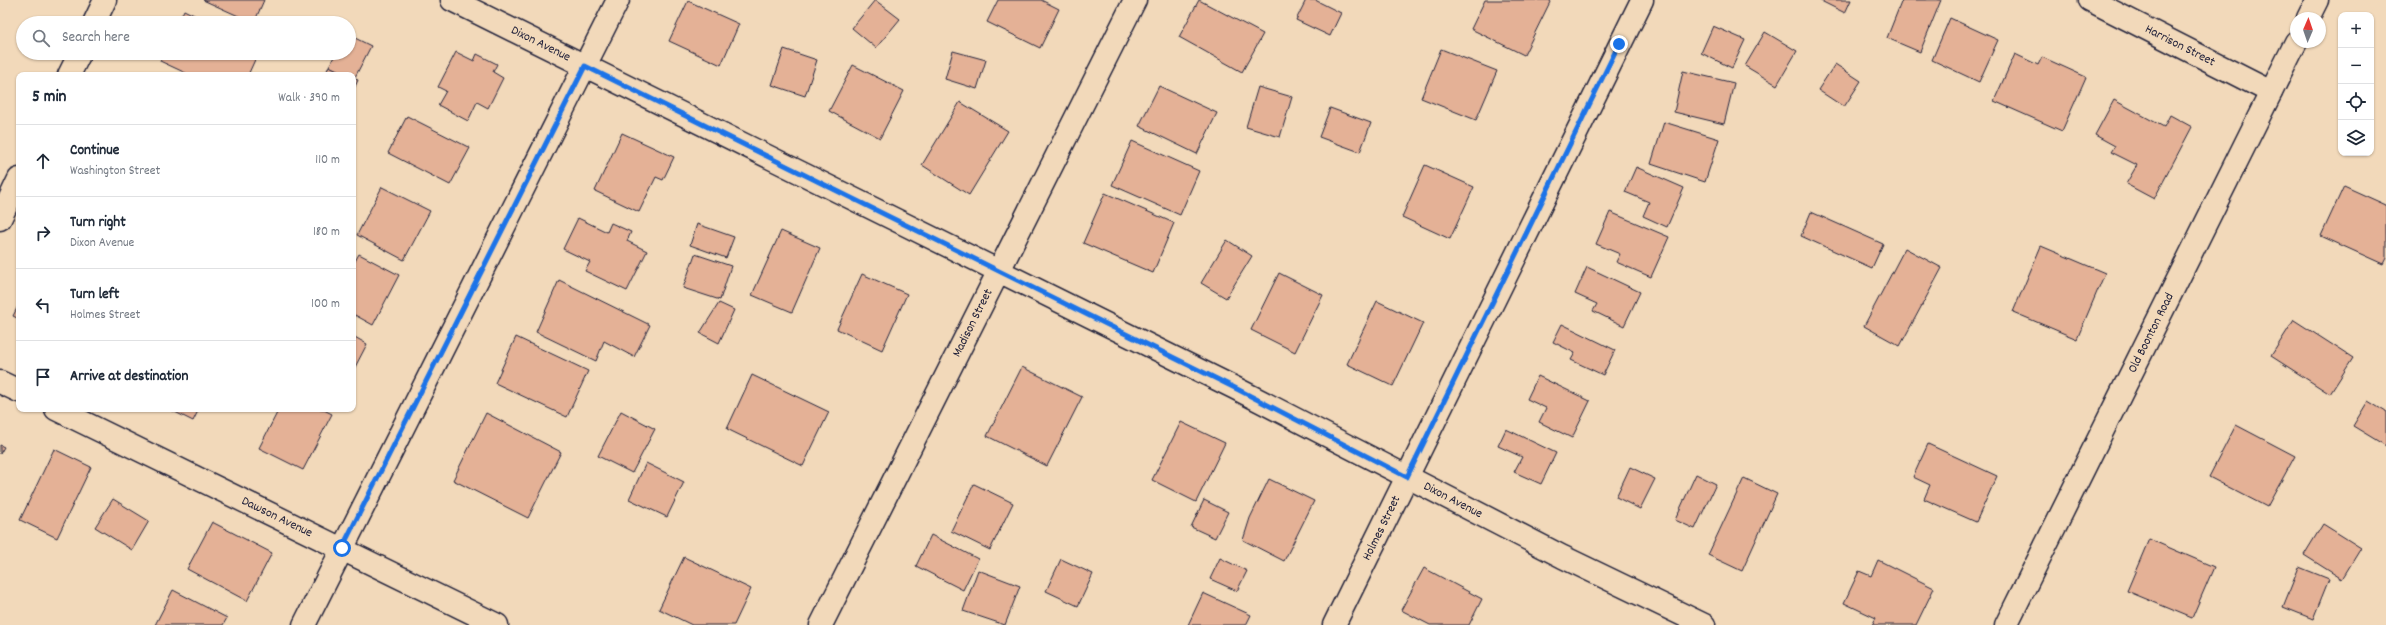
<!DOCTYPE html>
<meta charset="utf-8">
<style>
body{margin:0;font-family:Dekko,sans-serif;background:#f2f2f3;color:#1f2937}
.controls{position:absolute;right:12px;top:12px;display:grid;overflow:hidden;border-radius:8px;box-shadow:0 1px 3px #0004}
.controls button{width:36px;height:36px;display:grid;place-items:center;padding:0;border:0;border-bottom:1px solid #e0e1e3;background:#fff;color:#1f2937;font:20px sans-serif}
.compass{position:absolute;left:2290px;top:12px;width:36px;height:36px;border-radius:50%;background:#fff;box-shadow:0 1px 3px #0004;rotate:2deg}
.stop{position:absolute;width:12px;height:12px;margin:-9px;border:3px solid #1a73e8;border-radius:50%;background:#fff}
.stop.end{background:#1a73e8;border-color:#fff;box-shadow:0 1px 4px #0008}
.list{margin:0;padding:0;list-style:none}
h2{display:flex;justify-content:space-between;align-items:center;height:52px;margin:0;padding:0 16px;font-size:17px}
h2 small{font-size:13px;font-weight:400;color:#747a83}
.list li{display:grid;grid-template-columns:26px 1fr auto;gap:12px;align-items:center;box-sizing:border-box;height:72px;padding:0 16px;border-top:1px solid #e0e1e3}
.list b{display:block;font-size:15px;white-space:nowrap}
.list p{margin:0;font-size:13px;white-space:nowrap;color:#747a83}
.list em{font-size:13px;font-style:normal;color:#747a83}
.icon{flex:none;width:22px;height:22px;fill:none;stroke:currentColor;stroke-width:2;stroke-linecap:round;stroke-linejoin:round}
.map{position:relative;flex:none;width:2386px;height:625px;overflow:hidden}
.search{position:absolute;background:#fff;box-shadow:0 1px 3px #0004;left:16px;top:16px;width:340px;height:44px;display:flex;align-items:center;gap:10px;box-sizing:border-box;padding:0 14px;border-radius:22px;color:#747a83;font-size:15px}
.panel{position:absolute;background:#fff;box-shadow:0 1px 3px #0004;left:16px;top:72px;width:340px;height:340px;border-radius:8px}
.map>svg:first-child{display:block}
.building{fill:#e4b196;stroke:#22223b}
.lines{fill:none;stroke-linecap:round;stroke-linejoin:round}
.street-casing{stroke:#22223b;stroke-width:25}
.primary-casing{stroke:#22223b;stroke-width:25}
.street{stroke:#f2d9ba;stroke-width:22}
.primary{stroke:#f2d9ba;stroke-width:22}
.route{stroke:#1a73e8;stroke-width:5}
.labels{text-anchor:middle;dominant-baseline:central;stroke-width:3;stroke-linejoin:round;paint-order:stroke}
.street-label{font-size:13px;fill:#22223b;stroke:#f2d9ba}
</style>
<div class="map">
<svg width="2386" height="625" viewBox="0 0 2386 625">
<rect width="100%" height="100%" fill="#f2d9ba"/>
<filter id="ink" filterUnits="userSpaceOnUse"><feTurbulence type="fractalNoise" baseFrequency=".025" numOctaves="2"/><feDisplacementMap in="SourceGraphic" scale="8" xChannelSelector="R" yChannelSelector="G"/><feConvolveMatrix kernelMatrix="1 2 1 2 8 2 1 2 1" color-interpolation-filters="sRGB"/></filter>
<g filter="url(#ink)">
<g class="building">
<polygon points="203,0 264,0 254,23"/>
<polygon points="875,0 900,19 876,48 852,28"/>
<polygon points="998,0 1041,0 1059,9 1040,48 987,22"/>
<polygon points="1199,0 1263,34 1242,72 1179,37"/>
<polygon points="1306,0 1315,0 1341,13 1330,36 1296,20"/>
<polygon points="1485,0 1551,0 1524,55 1471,29"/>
<polygon points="1819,0 1851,0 1845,13"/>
<polygon points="1902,0 1941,0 1920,52 1887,38"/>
<polygon points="688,1 739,24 721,65 669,41"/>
<polygon points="184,10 210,23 178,23"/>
<polygon points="1950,18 1998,40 1979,82 1932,60"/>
<polygon points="1713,26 1745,40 1732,68 1701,53"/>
<polygon points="1765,32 1797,51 1777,85 1745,66"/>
<polygon points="349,35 371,46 354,79 353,75 347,75 329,66 336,53 349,53"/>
<polygon points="784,49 817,60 805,96 772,85"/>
<polygon points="1441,49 1497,71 1476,120 1421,98"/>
<polygon points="953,51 986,60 977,89 945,79"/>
<polygon points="456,52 474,61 477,54 497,64 493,72 503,78 488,108 477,102 468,121 438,105 446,91 438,87"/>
<polygon points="164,53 258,53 248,75 190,75 160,61"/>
<polygon points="2015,54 2038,65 2042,57 2086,77 2062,131 1994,101"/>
<polygon points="1835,64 1861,81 1844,107 1818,90"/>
<polygon points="853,65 904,91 880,138 829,111"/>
<polygon points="329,66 348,75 325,75"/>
<polygon points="1683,71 1734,83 1724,124 1674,112"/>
<polygon points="353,78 358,80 353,91"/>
<polygon points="1159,86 1217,113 1197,154 1139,126"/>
<polygon points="1258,87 1292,97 1280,137 1246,127"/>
<polygon points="2114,100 2164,127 2170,115 2192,127 2154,199 2126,184 2137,165 2111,152 2115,146 2095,135"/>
<polygon points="960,102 1008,131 969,195 922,165"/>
<polygon points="1330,108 1371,123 1360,152 1319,137"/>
<polygon points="407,116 470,148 450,185 388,153"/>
<polygon points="1664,122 1719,139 1705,182 1651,164"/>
<polygon points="622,133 674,157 663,180 656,177 639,212 595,191"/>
<polygon points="1132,141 1199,171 1180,215 1112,185"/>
<polygon points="1425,165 1474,187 1450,239 1402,217"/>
<polygon points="1636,167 1684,188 1667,227 1643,216 1649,202 1625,192"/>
<polygon points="2344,186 2386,205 2386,258 2383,264 2321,236"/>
<polygon points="382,187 430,211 404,260 357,235"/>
<polygon points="1105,193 1174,223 1153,273 1083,243"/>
<polygon points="1610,212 1669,237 1651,277 1616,262 1620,254 1596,244"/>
<polygon points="1811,212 1883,244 1872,268 1801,236"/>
<polygon points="578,218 607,232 611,223 631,232 627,241 647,251 627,291 585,271 590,262 563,249"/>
<polygon points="697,224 734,237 726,258 690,245"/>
<polygon points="781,231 820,248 792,312 752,295"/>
<polygon points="1227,240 1252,256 1226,298 1201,283"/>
<polygon points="2041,246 2105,273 2077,339 2013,312"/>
<polygon points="1905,248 1942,268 1900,346 1864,326"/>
<polygon points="359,254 399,275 373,325 353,314 353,265"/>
<polygon points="695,254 731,266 720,300 683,288"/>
<polygon points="1587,267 1640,292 1624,326 1593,311 1597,304 1575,294"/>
<polygon points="1279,273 1323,295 1295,352 1251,330"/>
<polygon points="862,274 907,294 882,350 837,329"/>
<polygon points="559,280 650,325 634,357 604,341 596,361 536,332"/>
<polygon points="1377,301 1423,323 1393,386 1347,364"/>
<polygon points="719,303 734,310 719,343 700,333"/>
<polygon points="19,304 19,319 13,316"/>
<polygon points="2294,320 2353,358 2330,394 2271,356"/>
<polygon points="1562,324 1615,350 1603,375 1571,360 1575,353 1553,342"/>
<polygon points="353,336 367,344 353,371"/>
<polygon points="516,337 588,371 567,417 495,383"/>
<polygon points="1022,367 1082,397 1047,466 987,436"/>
<polygon points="752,375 829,412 803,466 727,429"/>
<polygon points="1538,376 1590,401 1572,438 1539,422 1546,408 1527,399"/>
<polygon points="2368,401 2386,412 2386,446 2353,426"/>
<polygon points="169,409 199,409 193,421"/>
<polygon points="279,409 322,409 332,414 303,470 259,448"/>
<polygon points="621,411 655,429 632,473 598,456"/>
<polygon points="486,413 561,452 528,518 453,480"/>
<polygon points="1181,422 1225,443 1196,502 1152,480"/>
<polygon points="2236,425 2295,456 2267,507 2209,477"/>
<polygon points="1506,429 1556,453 1541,484 1514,472 1522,457 1498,446"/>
<polygon points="1928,444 1997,476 1976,522 1924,499 1930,485 1913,477"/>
<polygon points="0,445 4,447 0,454"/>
<polygon points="54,449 91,467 57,538 20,520"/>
<polygon points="646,463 684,482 667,517 629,499"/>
<polygon points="1630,467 1655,479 1640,509 1616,497"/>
<polygon points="1696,474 1716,484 1695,529 1675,520"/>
<polygon points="1744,478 1777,494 1742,571 1708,555"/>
<polygon points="1269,479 1314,501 1284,561 1243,540 1250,518"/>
<polygon points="974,484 1013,503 990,550 951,531"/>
<polygon points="113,499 149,521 132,550 95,527"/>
<polygon points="1204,500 1228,512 1215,538 1191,527"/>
<polygon points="212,522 272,553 247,601 187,569"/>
<polygon points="2323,524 2361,548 2342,579 2304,555"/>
<polygon points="931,535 978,559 963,590 916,566"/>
<polygon points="2149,539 2214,567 2192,618 2127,591"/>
<polygon points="684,557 751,589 734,625 692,625 659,609"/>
<polygon points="1220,558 1247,571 1237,591 1210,579"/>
<polygon points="1061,559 1093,574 1078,606 1046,591"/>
<polygon points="1878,560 1934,588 1916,625 1872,625 1876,618 1844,603 1859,571 1871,576"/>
<polygon points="2299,567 2329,579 2313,619 2283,607"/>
<polygon points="1424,568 1482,599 1469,625 1430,625 1401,610"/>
<polygon points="978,570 1020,586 1005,625 963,611"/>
<polygon points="173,590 227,618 223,625 155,625"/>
<polygon points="1203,593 1251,615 1246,625 1188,625"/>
</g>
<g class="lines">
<defs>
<g id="street">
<path id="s1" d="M452,0L1235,388L1563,557L1704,625"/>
<path id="s2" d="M2090,0L2271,92"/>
<polyline points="2308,18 2317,0"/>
<polyline points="94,23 105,0"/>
<polyline points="69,75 80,53"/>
<polyline points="0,219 19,179"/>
<polyline points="0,382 19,391"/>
<path id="s3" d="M56,409L497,625"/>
<path id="s4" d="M821,625L1135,0"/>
<path id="s5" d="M1334,625L1642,0"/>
<path id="s6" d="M2006,625L2296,42"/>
</g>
<polyline id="primary" points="304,625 618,0"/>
</defs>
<use href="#street" class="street-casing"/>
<use href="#primary" class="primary-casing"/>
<use href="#street" class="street"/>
<use href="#primary" class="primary"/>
</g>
</g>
<g class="lines" filter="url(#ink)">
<polyline class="route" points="342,548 585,66 1235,388 1407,477 1619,44"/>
</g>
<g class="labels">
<g class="street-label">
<text stroke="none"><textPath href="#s1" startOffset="99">Dixon Avenue</textPath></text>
<text stroke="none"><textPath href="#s2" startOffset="101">Harrison Street</textPath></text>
<text stroke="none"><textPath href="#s4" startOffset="338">Madison Street</textPath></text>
<text stroke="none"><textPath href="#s6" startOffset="326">Old Boonton Road</textPath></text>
<text stroke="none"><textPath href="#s1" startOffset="1119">Dixon Avenue</textPath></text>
<text stroke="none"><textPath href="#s3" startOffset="246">Dawson Avenue</textPath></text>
<text stroke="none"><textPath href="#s5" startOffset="108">Holmes Street</textPath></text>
</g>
</g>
</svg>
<div class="controls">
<button>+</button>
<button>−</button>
<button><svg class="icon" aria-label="locate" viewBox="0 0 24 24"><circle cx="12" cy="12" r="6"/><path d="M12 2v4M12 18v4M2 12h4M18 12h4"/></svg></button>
<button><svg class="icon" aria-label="layers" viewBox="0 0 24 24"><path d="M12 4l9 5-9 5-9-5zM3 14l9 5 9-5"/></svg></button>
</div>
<svg class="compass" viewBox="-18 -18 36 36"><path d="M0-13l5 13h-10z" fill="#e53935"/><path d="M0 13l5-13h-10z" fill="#747a83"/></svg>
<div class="stop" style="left:342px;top:548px"></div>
<div class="stop end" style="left:1619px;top:44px"></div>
<div class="search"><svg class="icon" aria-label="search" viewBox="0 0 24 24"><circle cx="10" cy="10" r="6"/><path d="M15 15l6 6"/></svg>Search here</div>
<section class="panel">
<h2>5 min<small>Walk · 390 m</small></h2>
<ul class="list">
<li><svg class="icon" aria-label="ahead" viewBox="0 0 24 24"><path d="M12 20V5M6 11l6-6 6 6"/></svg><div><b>Continue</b><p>Washington Street</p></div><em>110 m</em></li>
<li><svg class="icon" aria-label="right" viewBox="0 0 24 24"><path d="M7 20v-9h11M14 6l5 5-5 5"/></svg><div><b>Turn right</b><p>Dixon Avenue</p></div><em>180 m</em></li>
<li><svg class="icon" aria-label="left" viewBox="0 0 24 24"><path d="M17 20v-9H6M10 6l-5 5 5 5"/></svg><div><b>Turn left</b><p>Holmes Street</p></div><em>100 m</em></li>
<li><svg class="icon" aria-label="arrive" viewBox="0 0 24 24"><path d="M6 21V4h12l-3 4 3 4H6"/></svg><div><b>Arrive at destination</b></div></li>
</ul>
</section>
</div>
